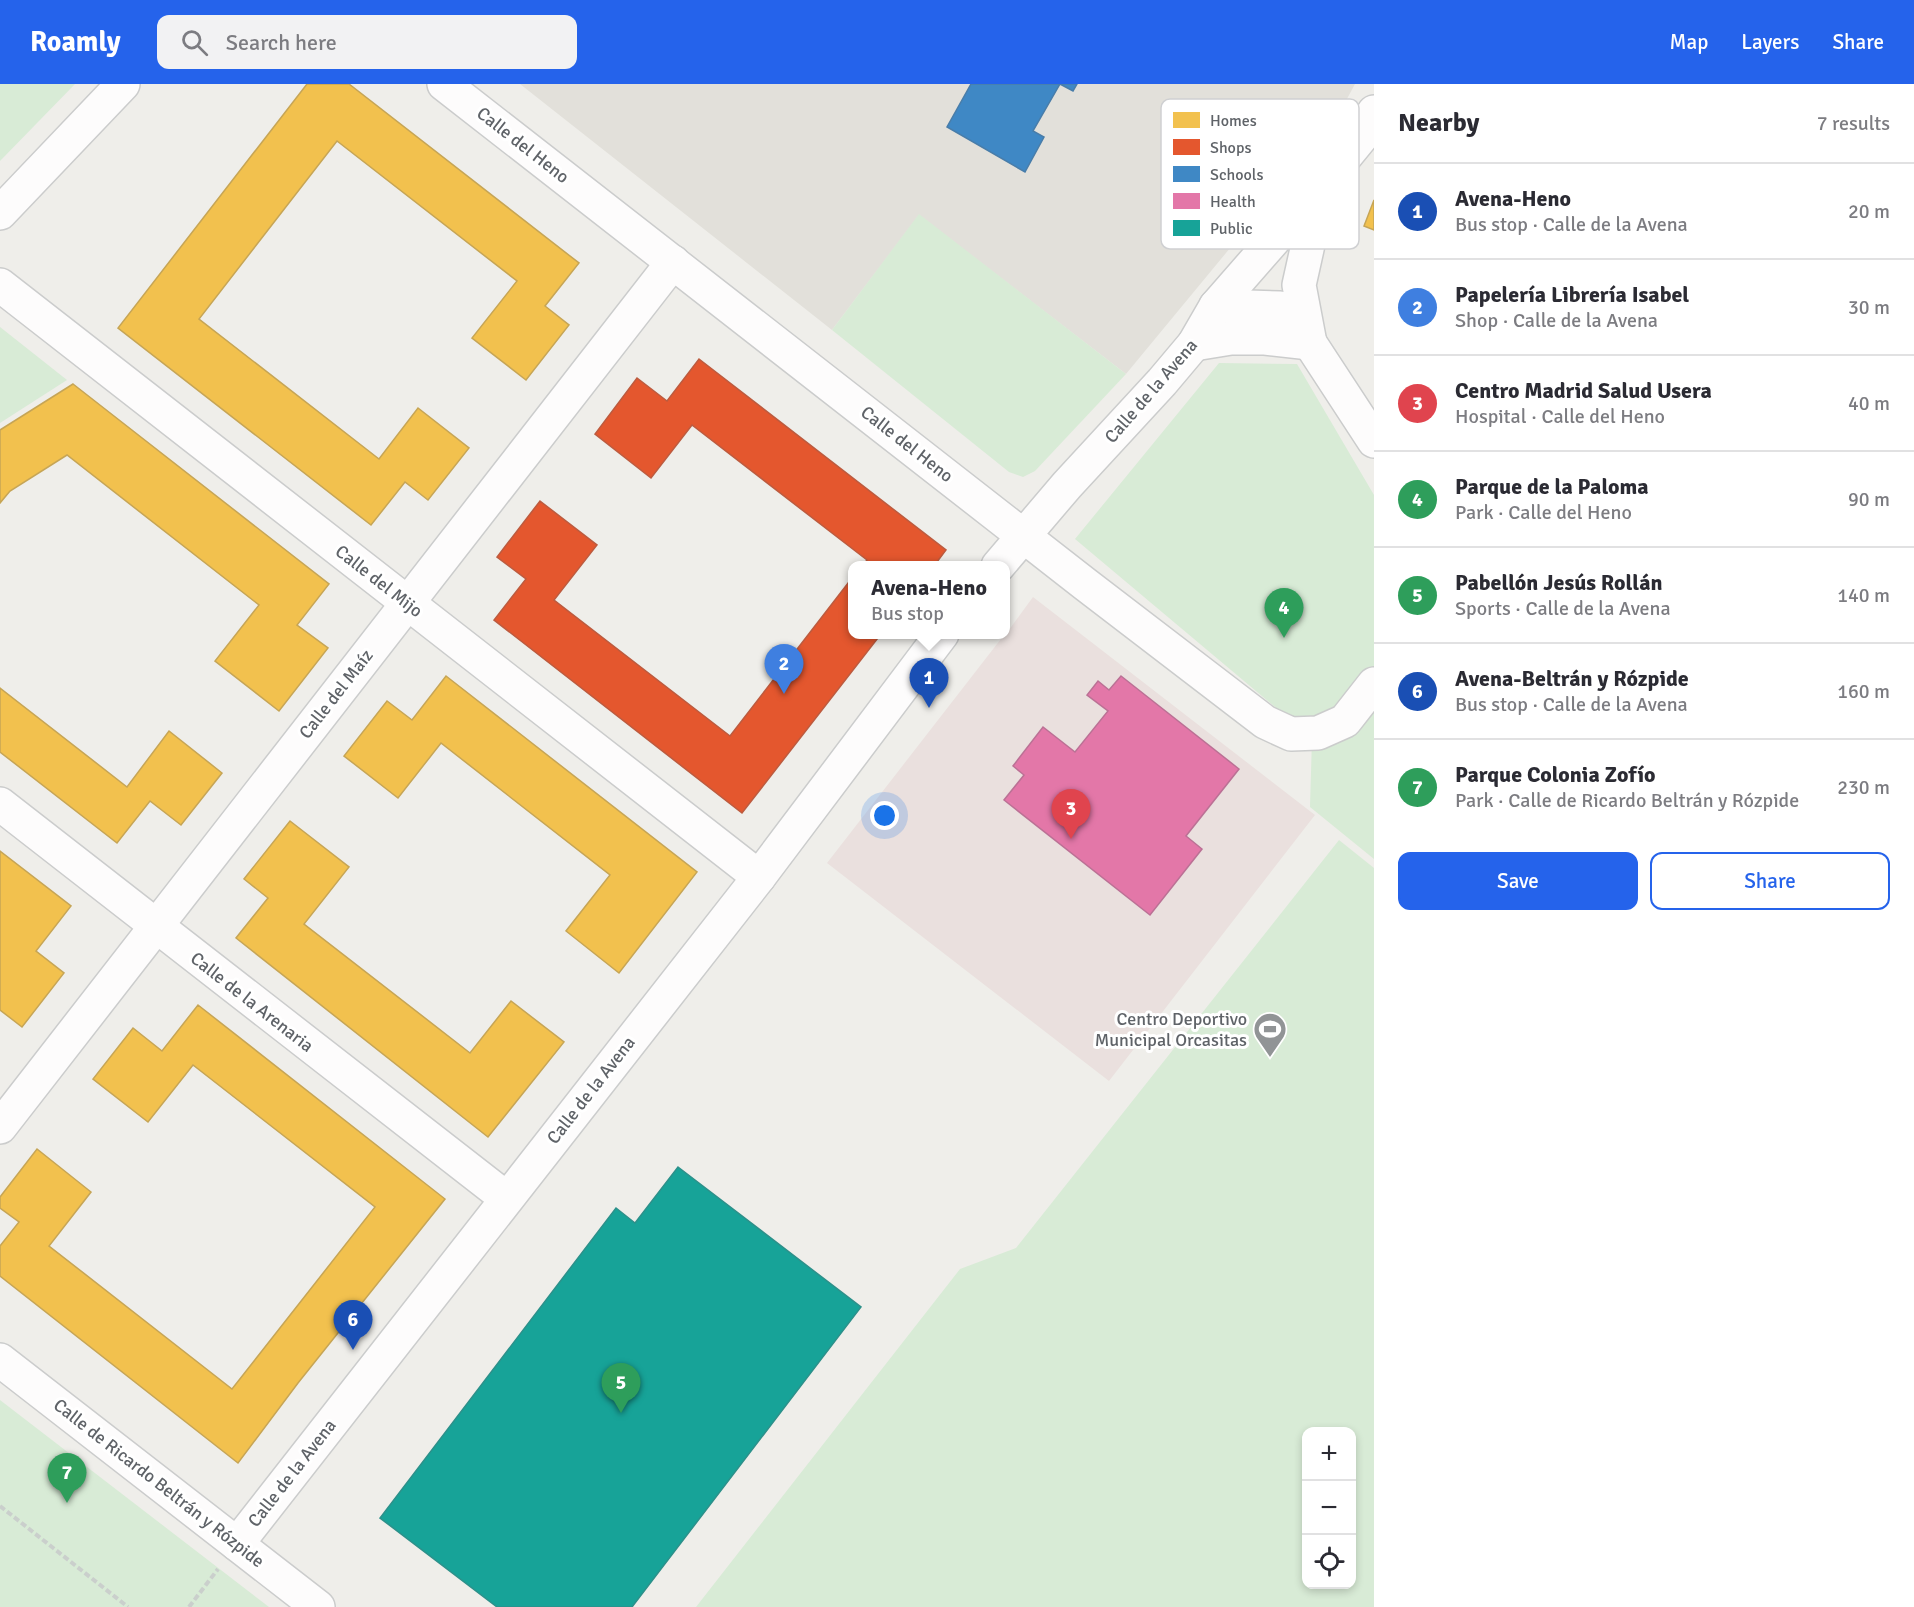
<!DOCTYPE html>
<meta charset="utf-8">
<style>
body{margin:0;font-family:Signika,sans-serif;background:#f2f2f3;color:#2b2b33}
.controls{position:absolute;right:18px;bottom:18px;display:grid;overflow:hidden;border-radius:12px;box-shadow:0 3px 9px #0003}
.controls button{width:54px;height:54px;display:grid;place-items:center;padding:0;border:0;border-bottom:2px solid #e1e1e2;background:#fff;color:#2b2b33;font:30px sans-serif}
.you{position:absolute;left:885px;top:732px;width:21px;height:21px;margin:-15px;border:4px solid #fff;border-radius:50%;background:#1a73e8;box-shadow:0 0 0 9px #1a73e833}
.badge{display:grid;place-items:center;width:39px;height:39px;border-radius:50%;background:#2563eb;color:#fff;font-size:20px;font-weight:700}
.pin{position:absolute;translate:-50% -50px;filter:drop-shadow(0 2px 3px #0008)}
.pin::after{content:'';position:absolute;top:32px;width:21px;height:18px;background:inherit;clip-path:polygon(0 0,100% 0,50% 100%)}
.popup{position:absolute;left:848px;top:477px;width:162px;height:78px;box-sizing:border-box;display:grid;place-content:center;border-radius:12px;background:#fff;filter:drop-shadow(0 2px 4px #0005);font-size:20px;white-space:nowrap;color:#7c7c81}
.popup b{font-size:22px;color:#2b2b33}
.popup::after{content:'';position:absolute;left:50%;top:100%;margin-left:-12px;border:12px solid transparent;border-top-color:#fff}
.list{margin:0;padding:0;list-style:none}
h2{display:flex;justify-content:space-between;align-items:center;height:78px;margin:0;padding:0 24px;font-size:26px}
h2 small{font-size:20px;font-weight:400;color:#7c7c81}
.list li{display:grid;grid-template-columns:39px 1fr auto;gap:18px;align-items:center;box-sizing:border-box;height:96px;padding:0 24px;border-top:2px solid #e1e1e2}
.list b{display:block;font-size:22px;white-space:nowrap}
.list p{margin:0;font-size:20px;white-space:nowrap;color:#7c7c81}
.list em{font-size:20px;font-style:normal;color:#7c7c81}
.actions{display:flex;gap:12px;padding:18px 24px}
.actions a{flex:1;padding:14px 0;border:2px solid #2563eb;border-radius:12px;text-align:center;font-size:21px;color:#2563eb}
.actions .main{background:#2563eb;color:#fff}
.icon{flex:none;width:33px;height:33px;fill:none;stroke:currentColor;stroke-width:2;stroke-linecap:round;stroke-linejoin:round}
.map{position:relative;flex:none;width:1374px;height:1523px;overflow:hidden}
header{display:flex;align-items:center;gap:36px;box-sizing:border-box;height:84px;padding:0 30px;background:#2563eb;color:#fff}
header strong{font-size:28px}
nav{display:flex;gap:33px;margin-inline-start:auto;font-size:21px}
.search{width:420px;height:54px;background:#f2f2f3;display:flex;align-items:center;gap:15px;box-sizing:border-box;padding:0 21px;border-radius:12px;color:#7c7c81;font-size:22px}
main{display:flex}
aside{flex:1;background:#fff}
.map>svg:first-child{display:block}
.education{fill:#e2e0da}
.medical{fill:#eae0de}
.green{fill:#d8ebd6;fill-rule:evenodd}
.homes{fill:#f2c14e;stroke:#c6a556;stroke-width:1.5}
.shops{fill:#e4572e;stroke:#bc5b3f;stroke-width:1.5}
.schools{fill:#3f88c5;stroke:#497da9;stroke-width:1.5}
.health{fill:#e377a8;stroke:#bb7195;stroke-width:1.5}
.public{fill:#17a398;stroke:#2d908a;stroke-width:1.5}
.lines{fill:none;stroke-linecap:round;stroke-linejoin:round}
.minor-casing{stroke:#cbcccc;stroke-width:36}
.path{stroke:#cacfcc;stroke-width:4;stroke-dasharray:6 3;stroke-linecap:butt}
.minor{stroke:#fdfcfc;stroke-width:33}
.labels{text-anchor:middle;dominant-baseline:central;stroke-width:6;stroke-linejoin:round;paint-order:stroke}
.street-label{font-size:18px;fill:#5f6368;stroke:#fff}
.poi-label{font-size:18px;fill:#5f6368;stroke:#fff;text-anchor:end}
.key{fill:#fff;stroke:#cfd0d2;stroke-width:1.5}
.key-label{font-size:16px;fill:#5f6368}
</style>
<header>
<strong>Roamly</strong>
<div class="search"><svg class="icon" aria-label="search" viewBox="0 0 24 24"><circle cx="10" cy="10" r="6"/><path d="M15 15l6 6"/></svg>Search here</div>
<nav><a>Map</a><a>Layers</a><a>Share</a></nav>
</header>
<main>
<div class="map">
<svg width="1374" height="1523" viewBox="0 0 1374 1523">
<rect width="100%" height="100%" fill="#efeeea"/>
<polygon class="education" points="520,0 1355,0 1335,37 1126,290 919,131 832,246"/>
<polygon class="medical" points="1033,513 1315,731 1109,997 827,779 1004,551 1006,550"/>
<g class="green">
<polygon points="0,0 75,0 0,77"/>
<polygon points="919,130 1126,290 1035,387 1023,393 1009,388 832,246"/>
<polygon points="0,243 67,296 0,339"/>
<polygon points="1219,279 1297,280 1374,411 1374,775 1310,723 1312,654 1075,455"/>
<path d="M1339,756L1374,784V1523H696L960,1185L1016,1164ZM1306,1348H1352V1500H1306Z"/>
<polygon points="0,1316 269,1523 0,1523"/>
</g>
<g class="homes">
<polygon points="307,0 349,0 579,179 545,222 569,241 526,296 472,254 517,197 337,57 199,235 379,375 418,324 469,364 428,416 405,398 371,441 118,244"/>
<polygon points="1374,116 1374,146 1364,142"/>
<polygon points="73,300 329,500 297,541 328,564 279,627 215,577 259,521 67,371 10,407 0,419 0,346"/>
<polygon points="446,592 697,788 619,889 566,847 610,791 441,659 398,714 344,672 387,617 412,636"/>
<polygon points="0,604 127,703 169,647 222,689 181,741 150,717 117,759 0,668"/>
<polygon points="290,737 349,783 304,840 470,969 511,917 564,958 488,1053 236,854 268,814 244,795"/>
<polygon points="0,767 71,822 36,867 64,889 22,943 0,926"/>
<polygon points="198,921 445,1115 298,1299 238,1379 0,1192 0,1162 19,1138 0,1124 0,1113 37,1065 91,1108 49,1162 232,1305 375,1123 193,981 148,1038 93,995 133,944 162,967"/>
</g>
<g class="shops">
<polygon points="699,275 946,466 934,482 862,482 867,476 692,341 651,394 595,350 637,294 667,317"/>
<polygon points="540,417 597,461 554,516 730,652 852,494 852,550 881,550 742,729 494,536 526,495 497,473"/>
</g>
<polygon class="schools" points="971,0 1077,0 1073,7 1060,0 1033,47 1044,53 1025,88 947,43"/>
<polygon class="health" points="1121,592 1239,685 1186,752 1202,765 1150,831 1004,716 1024,691 1013,682 1043,643 1075,668 1108,627 1087,611 1098,597 1109,606"/>
<polygon class="public" points="678,1083 861,1223 632,1523 497,1523 380,1434 616,1124 635,1139"/>
<g class="lines">
<defs>
<g id="minor">
<polyline points="444,0 1085,500 1265,638 1291,650 1318,649 1345,637 1374,600"/>
<polyline points="0,129 123,0"/>
<polyline points="0,201 759,793"/>
<polyline points="1216,222 1280,224 1310,259 1374,357"/>
<polyline points="1310,259 1299,201 1321,102 1362,52 1374,28"/>
<polyline points="1194,260 1231,254 1265,254 1310,259"/>
<polyline points="998,482 1067,401 1162,298 1194,260 1216,222 1321,102"/>
<polyline points="0,720 506,1114"/>
<polyline points="0,1043 673,178"/>
<polyline points="0,1276 318,1523"/>
<polyline points="237,1460 759,793 942,550"/>
</g>
</defs>
<use href="#minor" class="minor-casing"/>
<g class="path">
<polyline points="0,1422 128,1523"/>
<polyline points="189,1523 218,1485"/>
</g>
<use href="#minor" class="minor"/>
</g>
<defs>
<symbol id="stadium-pin" viewBox="-11 -11 22 30"><path d="M0 17L-7.5 6A9.5 9.5 0 1 1 7.5 6Z" fill="#919496" stroke="#fff"/><path d="M0-5a6.5 5 0 1 0 0 10a6.5 5 0 1 0 0-10ZM-3.5-1.8h7v3.6h-7Z" fill="#fff"/></symbol>
</defs>
<g fill-rule="evenodd">
<use href="#stadium-pin" x="1251" y="926" width="38" height="52"/>
</g>
<g class="labels">
<g class="street-label">
<text transform="translate(523 61) rotate(38)">Calle del Heno</text>
<text transform="translate(1151 307) rotate(-49)">Calle de la Avena</text>
<text transform="translate(907 360) rotate(38)">Calle del Heno</text>
<text transform="translate(379 497) rotate(38)">Calle del Mijo</text>
<text transform="translate(336 610) rotate(-52)">Calle del Maíz</text>
<text transform="translate(252 918) rotate(38)">Calle de la Arenaria</text>
<text transform="translate(591 1006) rotate(-52)">Calle de la Avena</text>
<text transform="translate(292 1389) rotate(-52)">Calle de la Avena</text>
<text transform="translate(159 1399) rotate(38)">Calle de Ricardo Beltrán y Rózpide</text>
</g>
<g class="poi-label">
<text x="1247" y="935">Centro Deportivo<tspan x="1247" dy="21">Municipal Orcasitas</tspan></text>
</g>
</g>
<rect x="1161" y="15" width="198" height="150" rx="9" class="key"/>
<rect x="1173" y="28" width="27" height="16" fill="#f2c14e"/>
<rect x="1173" y="55" width="27" height="16" fill="#e4572e"/>
<rect x="1173" y="82" width="27" height="16" fill="#3f88c5"/>
<rect x="1173" y="109" width="27" height="16" fill="#e377a8"/>
<rect x="1173" y="136" width="27" height="16" fill="#17a398"/>
<g class="key-label">
<text x="1210" y="42">Homes</text>
<text x="1210" y="69">Shops</text>
<text x="1210" y="96">Schools</text>
<text x="1210" y="123">Health</text>
<text x="1210" y="150">Public</text>
</g>
</svg>
<div class="controls">
<button>+</button>
<button>−</button>
<button><svg class="icon" aria-label="locate" viewBox="0 0 24 24"><circle cx="12" cy="12" r="6"/><path d="M12 2v4M12 18v4M2 12h4M18 12h4"/></svg></button>
</div>
<div class="you"></div>
<div class="pin badge" style="left:929px;top:624px;background:#1a4fb4">1</div>
<div class="popup"><b>Avena-Heno</b>Bus stop</div>
<div class="pin badge" style="left:784px;top:610px;background:#3f7fe0">2</div>
<div class="pin badge" style="left:1071px;top:755px;background:#e0444e">3</div>
<div class="pin badge" style="left:1284px;top:554px;background:#2e9e5b">4</div>
<div class="pin badge" style="left:621px;top:1329px;background:#2e9e5b">5</div>
<div class="pin badge" style="left:353px;top:1266px;background:#1a4fb4">6</div>
<div class="pin badge" style="left:67px;top:1419px;background:#2e9e5b">7</div>
</div>
<aside>
<h2>Nearby<small>7 results</small></h2>
<ul class="list">
<li><span class="badge" style="background:#1a4fb4">1</span><div><b>Avena-Heno</b><p>Bus stop · Calle de la Avena</p></div><em>20 m</em></li>
<li><span class="badge" style="background:#3f7fe0">2</span><div><b>Papelería Librería Isabel</b><p>Shop · Calle de la Avena</p></div><em>30 m</em></li>
<li><span class="badge" style="background:#e0444e">3</span><div><b>Centro Madrid Salud Usera</b><p>Hospital · Calle del Heno</p></div><em>40 m</em></li>
<li><span class="badge" style="background:#2e9e5b">4</span><div><b>Parque de la Paloma</b><p>Park · Calle del Heno</p></div><em>90 m</em></li>
<li><span class="badge" style="background:#2e9e5b">5</span><div><b>Pabellón Jesús Rollán</b><p>Sports · Calle de la Avena</p></div><em>140 m</em></li>
<li><span class="badge" style="background:#1a4fb4">6</span><div><b>Avena-Beltrán y Rózpide</b><p>Bus stop · Calle de la Avena</p></div><em>160 m</em></li>
<li><span class="badge" style="background:#2e9e5b">7</span><div><b>Parque Colonia Zofío</b><p>Park · Calle de Ricardo Beltrán y Rózpide</p></div><em>230 m</em></li>
</ul>
<div class="actions"><a class="main">Save</a><a>Share</a></div>
</aside>
</main>
